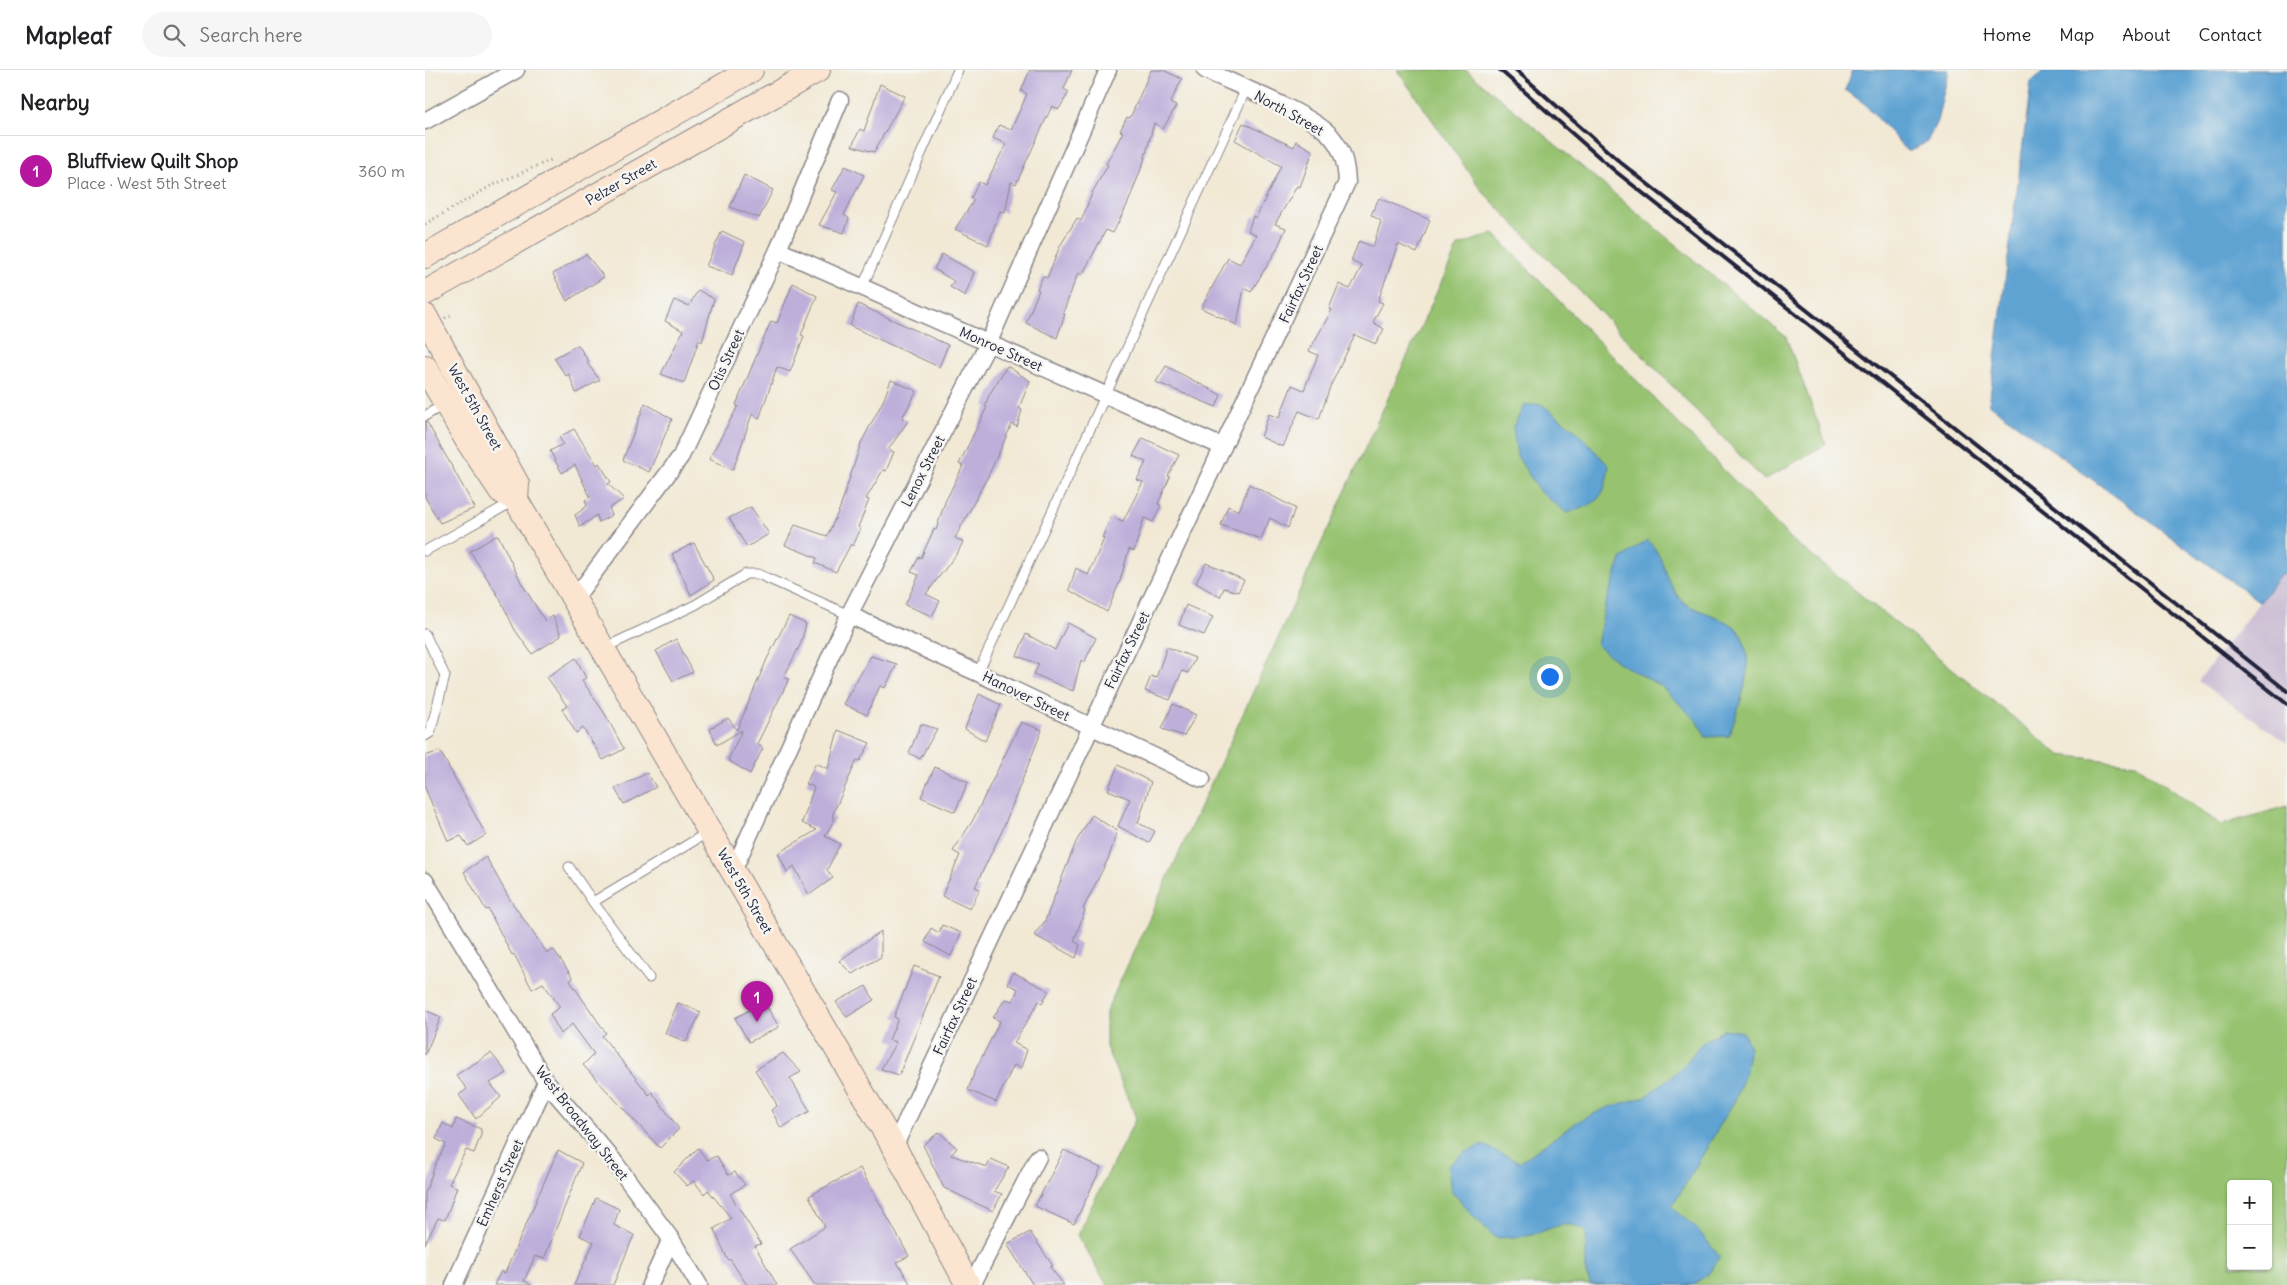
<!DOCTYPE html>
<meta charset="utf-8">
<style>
body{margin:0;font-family:Delius,sans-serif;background:#f6f6f6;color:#202124}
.controls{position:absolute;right:15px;bottom:15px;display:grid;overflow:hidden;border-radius:5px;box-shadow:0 1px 4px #0004}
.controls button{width:45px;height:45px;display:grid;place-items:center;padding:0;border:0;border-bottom:1px solid #e0e0e0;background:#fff;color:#202124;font:25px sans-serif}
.you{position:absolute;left:1124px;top:606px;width:18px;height:18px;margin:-12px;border:4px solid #fff;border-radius:50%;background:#1a73e8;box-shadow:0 0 0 8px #1a73e833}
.badge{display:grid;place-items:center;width:32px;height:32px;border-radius:50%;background:#b5179e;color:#fff;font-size:16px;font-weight:700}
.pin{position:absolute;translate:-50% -41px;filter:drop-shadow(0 1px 2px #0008)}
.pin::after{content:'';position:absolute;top:26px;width:18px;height:15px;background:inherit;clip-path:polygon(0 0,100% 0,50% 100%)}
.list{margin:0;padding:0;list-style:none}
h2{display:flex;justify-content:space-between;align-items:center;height:65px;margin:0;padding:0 20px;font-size:21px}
h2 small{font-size:16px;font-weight:400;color:#757577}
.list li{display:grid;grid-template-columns:32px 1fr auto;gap:15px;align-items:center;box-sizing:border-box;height:70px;padding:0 20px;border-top:1px solid #e0e0e0}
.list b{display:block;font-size:19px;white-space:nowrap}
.list p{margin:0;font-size:16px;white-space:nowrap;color:#757577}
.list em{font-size:16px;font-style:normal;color:#757577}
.icon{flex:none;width:28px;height:28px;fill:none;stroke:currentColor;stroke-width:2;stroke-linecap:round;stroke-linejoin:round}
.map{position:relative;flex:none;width:1862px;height:1215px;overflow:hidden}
header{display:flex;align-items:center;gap:30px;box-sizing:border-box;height:70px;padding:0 25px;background:#fff;border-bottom:1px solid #e0e0e0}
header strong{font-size:24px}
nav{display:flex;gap:28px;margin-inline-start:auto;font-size:18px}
.search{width:350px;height:45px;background:#f6f6f6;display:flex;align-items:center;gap:12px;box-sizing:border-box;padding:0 18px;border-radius:28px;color:#757577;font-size:19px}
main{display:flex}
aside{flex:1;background:#fff}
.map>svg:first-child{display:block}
.industrial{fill:#ccbed4}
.green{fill:#97c371;stroke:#5c7256;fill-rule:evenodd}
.water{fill:#5ea3d3;stroke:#406287}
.building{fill:#bdafda}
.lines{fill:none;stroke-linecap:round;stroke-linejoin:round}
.lane-casing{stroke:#8a8688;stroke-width:11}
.street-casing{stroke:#8a8688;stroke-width:19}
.secondary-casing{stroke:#8a8688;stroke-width:26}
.path{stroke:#8a8688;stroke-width:3;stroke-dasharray:1 4;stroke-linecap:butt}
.lane{stroke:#fff;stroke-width:9}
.street{stroke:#fff;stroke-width:16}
.secondary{stroke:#fce5d0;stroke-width:24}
.rail{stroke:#22223b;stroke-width:4}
.labels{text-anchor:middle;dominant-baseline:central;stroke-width:5;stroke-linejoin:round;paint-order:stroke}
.street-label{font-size:14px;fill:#22223b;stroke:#f6f6f2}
</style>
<header>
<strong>Mapleaf</strong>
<div class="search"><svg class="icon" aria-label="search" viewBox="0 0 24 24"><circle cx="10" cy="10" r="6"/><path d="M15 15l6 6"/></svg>Search here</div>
<nav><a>Home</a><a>Map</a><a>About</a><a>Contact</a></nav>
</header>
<main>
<aside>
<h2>Nearby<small></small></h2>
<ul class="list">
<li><span class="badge">1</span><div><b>Bluffview Quilt Shop</b><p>Place · West 5th Street</p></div><em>360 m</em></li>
</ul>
</aside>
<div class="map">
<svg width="1862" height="1215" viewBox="0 0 1862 1215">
<rect width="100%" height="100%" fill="#f6f6f2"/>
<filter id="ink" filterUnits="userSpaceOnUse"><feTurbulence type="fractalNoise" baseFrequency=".02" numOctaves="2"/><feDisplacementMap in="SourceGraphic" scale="10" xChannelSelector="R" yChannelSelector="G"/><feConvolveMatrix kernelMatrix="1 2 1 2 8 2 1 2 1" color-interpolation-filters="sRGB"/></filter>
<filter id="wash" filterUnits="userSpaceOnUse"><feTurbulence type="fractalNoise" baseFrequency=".0096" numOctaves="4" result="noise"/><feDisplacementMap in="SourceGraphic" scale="20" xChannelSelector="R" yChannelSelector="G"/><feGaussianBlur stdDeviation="1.12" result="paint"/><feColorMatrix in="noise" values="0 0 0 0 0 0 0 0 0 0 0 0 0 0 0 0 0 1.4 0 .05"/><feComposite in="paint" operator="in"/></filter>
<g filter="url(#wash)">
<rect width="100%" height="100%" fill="#f2e9d5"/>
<polygon class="industrial" points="1862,501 1862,673 1773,611 1854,507"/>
<g class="green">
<polygon points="972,0 1041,0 1361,267 1401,374 1339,410 1057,121"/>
<path d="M1068,163L1366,469L1635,685L1711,694L1796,755L1862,736V1215H682L652,1165L711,1048L681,977V942L1033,176ZM1806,1114H1843V1196H1806Z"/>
</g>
<g class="water">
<polygon points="1428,0 1524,0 1512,51 1502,72 1483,82 1440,34 1420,20"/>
<polygon points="1620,0 1862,0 1862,501 1854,507 1835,532 1564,334 1606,12"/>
<path d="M1116,334L1149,359L1184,396C1179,430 1174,433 1142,443L1115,422L1092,386L1088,357L1099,336Z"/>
<path d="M1222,470C1240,485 1240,512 1255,529C1262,538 1282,542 1293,548C1298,551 1308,554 1312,559C1335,590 1314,634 1304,666L1281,667L1272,651L1236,616L1194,593L1172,575L1180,536L1196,489Z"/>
<path d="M1300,959L1318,962L1325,978L1320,1004L1310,1030L1247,1137L1272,1159L1295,1187L1284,1203L1269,1215H1166L1161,1204V1162C1141,1145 1123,1162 1102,1166C1092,1167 1081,1167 1071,1168L1048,1146L1026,1120L1023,1096L1039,1083L1058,1075L1095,1092L1152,1052L1181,1038L1220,1027L1256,999L1278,972Z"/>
</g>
<g id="blocks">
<g class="building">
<polygon points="605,0 647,0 639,19 644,22 634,39 627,36 591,114 586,112 580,143 575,141 563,175 530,159 549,130 546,128 554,112 560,115 581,74 568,68 574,55 586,60 602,24 596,21"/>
<polygon points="726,0 738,0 757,9 745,33 751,36 738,59 729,53 719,91 703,133 688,163 681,160 657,205 653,203 638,243 640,244 632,268 601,253 614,220 612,219 618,206 622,208 635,176 652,148 656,151 668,121 683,95 681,94 698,62 695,61 702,47 705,48"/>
<polygon points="455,14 480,26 449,82 427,76 435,59 439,61"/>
<polygon points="818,53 869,77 871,71 888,81 875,117 872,116 850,154 861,158 852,179 826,222 819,218 812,255 776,238 803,188 815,194 831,165 823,161 828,146 831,148 856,96 810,70"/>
<polygon points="420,96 439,105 419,145 424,148 419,163 394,155 412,122 407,120"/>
<polygon points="319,105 348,120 334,148 305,137"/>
<polygon points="954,128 1005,150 992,183 973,174 953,231 958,233 948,252 959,259 951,274 930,265 905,317 894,349 874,341 858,377 836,367 844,344 854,348 867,315 879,320 893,285 884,281 907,240 904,239 914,214 925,219 937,196 926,191 934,171 948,177 956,151 946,145"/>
<polygon points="297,161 320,172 307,205 281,196"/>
<polygon points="161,184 179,207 142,231 128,204"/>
<polygon points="517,184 549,202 540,226 525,217 529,211 509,199"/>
<polygon points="368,213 392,226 376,265 379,266 365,302 352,297 334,349 327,344 308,400 284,389 313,336 311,335 346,251 352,253"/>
<polygon points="273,220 289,229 277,272 274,270 259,313 236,304 258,261 240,251 249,230 264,236"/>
<polygon points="433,234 523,275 514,297 425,256"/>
<polygon points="153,275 164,292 162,293 175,310 151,323 144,304 141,306 129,288"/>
<polygon points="582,296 605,311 594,338 597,340 592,357 587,354 562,408 530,468 538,472 533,482 501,524 515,531 507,546 480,535 494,505 486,502 494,487 496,488 509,459 511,460 520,432 538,396 534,394 562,337 560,336 564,325"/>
<polygon points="741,296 796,325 791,337 731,312"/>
<polygon points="466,310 492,321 477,348 483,351 463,380 469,382 461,401 458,400 441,429 444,430 433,457 436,458 428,476 426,474 411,502 390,493 392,488 360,475 370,455 402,466 415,438 436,373 459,329"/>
<polygon points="220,333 247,349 224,402 198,390"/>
<polygon points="0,352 2,352 50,438 15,453 0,427"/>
<polygon points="149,359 172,395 174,393 186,412 183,414 199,429 184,438 187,445 174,452 172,445 155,457 150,445 162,436 160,430 165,427 150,395 137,403 125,381 138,374 134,367"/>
<polygon points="718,368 754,385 743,406 745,407 733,434 736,435 728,452 719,448 709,481 704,479 695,511 682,542 644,520 651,498 663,505 679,469 677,468 686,447 698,451 718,412 712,410 721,392 708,386"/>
<polygon points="824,414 870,438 863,458 845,448 836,469 796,455 803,436 814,441"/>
<polygon points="326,437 344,464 322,477 304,448"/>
<polygon points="73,465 97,514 120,551 128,546 136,566 107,584 90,560 75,529 45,481"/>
<polygon points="269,473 289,510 266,525 247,484"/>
<polygon points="781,493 819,510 813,522 799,518 795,527 771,513"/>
<polygon points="761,535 788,547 779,565 754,555"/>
<polygon points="364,546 381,554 376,573 359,607 364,609 332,674 338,678 325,704 303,690 317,660 292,675 285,659 303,648 312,660 342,589"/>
<polygon points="643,553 671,568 659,593 656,590 648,621 609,604 614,594 592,586 601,564 630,580"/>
<polygon points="251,569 268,602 248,611 231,581"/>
<polygon points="742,577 770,588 763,603 757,601 745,630 720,621 726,606 731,608"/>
<polygon points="446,586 472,594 460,618 455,616 442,645 418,634"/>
<polygon points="151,588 161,608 157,610 180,644 199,679 178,690 158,658 151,663 137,639 142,636 122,607"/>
<polygon points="554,624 576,635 560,671 540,659"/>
<polygon points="748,634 771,645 759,666 737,659"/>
<polygon points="596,652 617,660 577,761 550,817 555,819 545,839 517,826 535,785 528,781 548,750"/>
<polygon points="496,654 512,659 495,689 484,683"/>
<polygon points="413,660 445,673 435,691 432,690 407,746 410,748 400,766 415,774 402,800 408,808 384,825 369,796 362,802 353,783 392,760 377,753 389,717 381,714 391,693 403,699"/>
<polygon points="15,681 61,765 43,776 36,766 23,771 0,718 0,686"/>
<polygon points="693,695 726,712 713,753 730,761 724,773 693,756 705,729 683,720"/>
<polygon points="510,697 543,712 530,742 496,727"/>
<polygon points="222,703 231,717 199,734 190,719"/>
<polygon points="667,745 692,761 684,787 658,839 660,840 649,871 655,875 651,888 609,865 620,851 651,772"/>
<polygon points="61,787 84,828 122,883 129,880 148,908 145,911 181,963 177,966 224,1025 227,1022 254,1059 235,1078 158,995 169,984 147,954 136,964 125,944 135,937 118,913 107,919 89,884 87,885 63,839 61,840 39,802"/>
<polygon points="517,855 536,863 526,886 500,872 506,858 514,863"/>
<polygon points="456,861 456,887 427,904 414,891"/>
<polygon points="489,896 514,906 474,1005 456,999 471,972 464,970 473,949 469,947"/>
<polygon points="588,902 624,921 617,933 614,931 589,973 602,980 596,998 589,995 571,1032 543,1020 550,1001 575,951 568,948 580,929 588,931 593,919 583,914"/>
<polygon points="441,916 449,930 422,947 411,932"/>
<polygon points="339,932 354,957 324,972 310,948"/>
<polygon points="253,933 276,942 261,972 240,963"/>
<polygon points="0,940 16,947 0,985"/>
<polygon points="66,983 82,1003 65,1013 76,1027 51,1049 34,1025 42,1019 31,1005"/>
<polygon points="358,983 376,1002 365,1008 385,1041 356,1058 346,1040 352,1036 350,1031 330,1000"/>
<polygon points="31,1049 56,1059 56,1065 49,1083 41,1080 24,1114 32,1117 20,1150 13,1148 0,1174 0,1124 10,1095 21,1074 11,1069 18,1053 28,1059"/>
<polygon points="514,1062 532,1078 526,1085 562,1097 566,1089 584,1097 569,1121 577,1124 568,1141 519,1118 498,1075"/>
<polygon points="273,1078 282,1090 292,1086 303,1105 310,1102 320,1115 305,1124 336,1174 330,1176 352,1215 322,1215 305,1189 303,1190 289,1159 306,1148 283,1120 279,1124 269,1111 262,1116 249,1102"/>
<polygon points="133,1080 157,1093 119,1189 110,1186 99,1211 107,1215 69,1215 76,1201 80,1203"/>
<polygon points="639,1080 676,1098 649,1154 610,1136"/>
<polygon points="435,1098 484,1186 472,1192 486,1215 390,1215 365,1179 400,1157 384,1126"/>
<polygon points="171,1128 194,1139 189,1155 209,1165 188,1215 149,1215 169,1172 155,1166"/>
<polygon points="605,1162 628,1196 625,1197 639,1215 608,1215 582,1174"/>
</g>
</g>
</g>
<g filter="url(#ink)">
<use href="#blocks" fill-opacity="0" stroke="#8a8688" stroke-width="1"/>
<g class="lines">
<defs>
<g id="lane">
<polyline points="437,218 533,0"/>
<polyline points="0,346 21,333"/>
<polyline points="0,481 89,431"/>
<polyline points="0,564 20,606 5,663 0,666"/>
<polyline points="179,578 270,535 321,504 333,504 424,545"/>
<polyline points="553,603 821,19"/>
<polyline points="144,797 168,832"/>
<polyline points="224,908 168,832 285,761"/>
</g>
<g id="street">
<polyline points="0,51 91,0"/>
<polyline points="353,180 798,377"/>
<polyline points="150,528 256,386 353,180 415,30"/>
<polyline points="424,545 553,603 777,709"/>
<polyline points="308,801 424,545 563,274 683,0"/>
<polyline points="0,811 121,1012 188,1090 246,1169 274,1215"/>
<path d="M469,1077L922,112C921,94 918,80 906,66C885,43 811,15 780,0"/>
<polyline points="29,1215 121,1012"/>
<polyline points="225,1215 246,1169"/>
<polyline points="547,1215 613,1087"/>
</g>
<g id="secondary">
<polyline points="0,186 326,0"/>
<polyline points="0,223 393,0"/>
<polyline points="0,246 92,414 91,430"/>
<polyline points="0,297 42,370 76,421 91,430 469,1077 543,1215"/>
</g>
</defs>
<use href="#lane" class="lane-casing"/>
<use href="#street" class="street-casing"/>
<use href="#secondary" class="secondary-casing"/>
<g class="path">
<polyline points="0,154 66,116 128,89"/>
<polyline points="20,248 28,244"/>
</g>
<use href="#lane" class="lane"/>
<use href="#street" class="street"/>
<use href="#secondary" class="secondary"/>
<g class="rail">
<polyline points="1075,0 1190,101 1862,634"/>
<polyline points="1091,0 1195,92 1862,621"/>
</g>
</g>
</g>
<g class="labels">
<g class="street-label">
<text transform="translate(864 43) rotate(29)">North Street</text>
<text transform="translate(196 112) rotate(-30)">Pelzer Street</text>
<text transform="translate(876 214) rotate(-65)">Fairfax Street</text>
<text transform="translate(576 279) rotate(24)">Monroe Street</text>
<text transform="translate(301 290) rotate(-65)">Otis Street</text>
<text transform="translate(50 337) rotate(61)">West 5th Street</text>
<text transform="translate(498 401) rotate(-63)">Lenox Street</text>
<text transform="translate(702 580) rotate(-64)">Fairfax Street</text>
<text transform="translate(601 626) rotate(26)">Hanover Street</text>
<text transform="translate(320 821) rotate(60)">West 5th Street</text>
<text transform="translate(530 946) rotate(-65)">Fairfax Street</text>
<text transform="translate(157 1053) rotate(52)">West Broadway Street</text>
<text transform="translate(75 1113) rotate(-66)">Emherst Street</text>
</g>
</g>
</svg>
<div class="controls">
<button>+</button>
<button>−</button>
</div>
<div class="you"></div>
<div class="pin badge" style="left:332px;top:952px">1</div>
</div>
</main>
